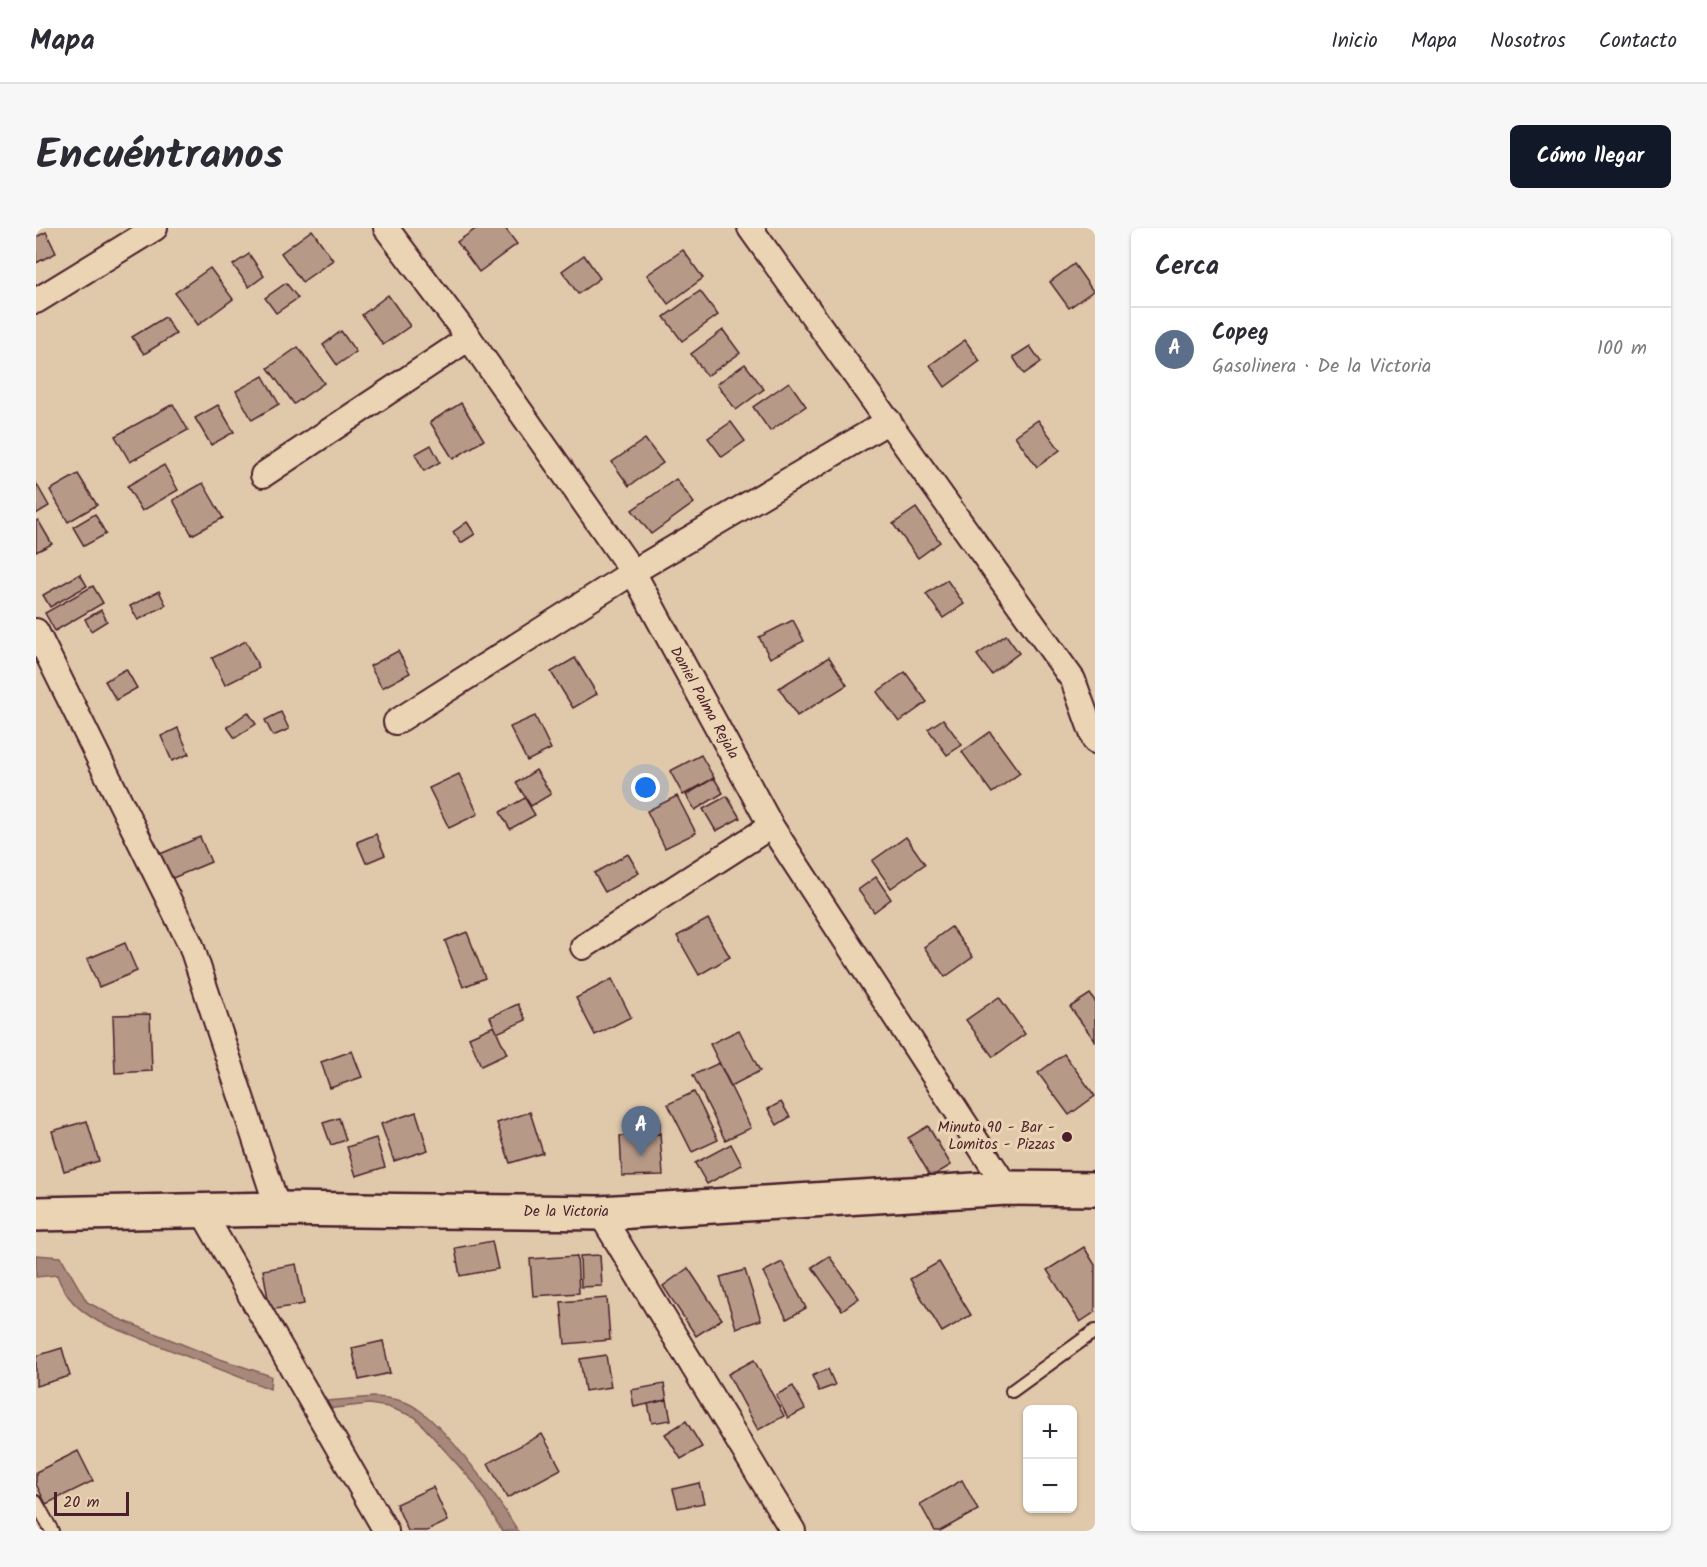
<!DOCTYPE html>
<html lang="es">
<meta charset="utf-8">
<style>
body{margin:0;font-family:Kalam,sans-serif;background:#f7f7f7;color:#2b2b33}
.controls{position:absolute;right:18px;bottom:18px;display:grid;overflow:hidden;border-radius:9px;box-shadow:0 2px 4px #0004}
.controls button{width:54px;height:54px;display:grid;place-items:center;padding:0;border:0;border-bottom:2px solid #e1e1e2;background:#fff;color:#2b2b33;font:30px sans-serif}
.scale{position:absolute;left:18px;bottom:15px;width:75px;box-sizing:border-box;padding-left:6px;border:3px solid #4a1f2b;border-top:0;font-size:16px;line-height:21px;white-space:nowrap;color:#4a1f2b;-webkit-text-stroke:4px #ead4b3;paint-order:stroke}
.you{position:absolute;left:610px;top:560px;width:21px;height:21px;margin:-15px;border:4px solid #fff;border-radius:50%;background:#1a73e8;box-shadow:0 0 0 9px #1a73e833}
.badge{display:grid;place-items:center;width:39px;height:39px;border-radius:50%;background:#111827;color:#fff;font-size:20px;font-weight:700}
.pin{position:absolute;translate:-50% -50px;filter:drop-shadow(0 2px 3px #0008)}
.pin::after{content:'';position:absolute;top:32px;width:21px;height:18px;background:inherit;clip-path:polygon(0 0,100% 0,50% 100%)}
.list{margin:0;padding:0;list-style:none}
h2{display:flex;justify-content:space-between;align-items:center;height:78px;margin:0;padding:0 24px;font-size:26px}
h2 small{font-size:20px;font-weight:400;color:#7c7c81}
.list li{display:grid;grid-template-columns:39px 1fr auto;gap:18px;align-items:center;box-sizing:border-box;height:84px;padding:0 24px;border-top:2px solid #e1e1e2}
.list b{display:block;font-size:22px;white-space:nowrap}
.list p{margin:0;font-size:20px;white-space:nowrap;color:#7c7c81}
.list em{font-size:20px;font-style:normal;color:#7c7c81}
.map{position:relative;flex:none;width:1059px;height:1303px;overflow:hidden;border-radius:9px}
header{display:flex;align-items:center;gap:36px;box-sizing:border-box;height:84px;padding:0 30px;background:#fff;border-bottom:2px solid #e1e1e2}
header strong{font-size:28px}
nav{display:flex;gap:33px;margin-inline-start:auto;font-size:21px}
.intro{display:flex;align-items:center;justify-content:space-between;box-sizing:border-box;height:144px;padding:0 36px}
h1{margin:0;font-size:42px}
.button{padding:15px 27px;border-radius:9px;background:#111827;color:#fff;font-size:21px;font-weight:700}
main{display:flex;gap:36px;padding:0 36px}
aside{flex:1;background:#fff;border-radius:9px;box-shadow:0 2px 4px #0004}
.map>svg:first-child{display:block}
.water{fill:#a7887a;stroke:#825e5a;stroke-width:1.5}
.building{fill:#b69a87;stroke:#4a1f2b;stroke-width:1.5}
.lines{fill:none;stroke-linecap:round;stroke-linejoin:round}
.service-casing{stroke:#4a1f2b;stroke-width:16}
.minor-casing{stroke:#4a1f2b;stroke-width:28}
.secondary-casing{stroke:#4a1f2b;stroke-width:38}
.service{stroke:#ead4b3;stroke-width:12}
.minor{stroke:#ead4b3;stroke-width:24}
.secondary{stroke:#ead4b3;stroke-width:33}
.poi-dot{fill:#4a1f2b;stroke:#ead4b3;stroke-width:2}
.labels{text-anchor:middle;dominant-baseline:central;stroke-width:6;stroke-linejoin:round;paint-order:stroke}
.street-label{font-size:15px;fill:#4a1f2b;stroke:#ead4b3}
.poi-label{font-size:15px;fill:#4a1f2b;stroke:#ead4b3;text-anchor:end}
</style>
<header>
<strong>Mapa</strong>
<nav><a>Inicio</a><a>Mapa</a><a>Nosotros</a><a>Contacto</a></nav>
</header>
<div class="intro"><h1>Encuéntranos</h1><a class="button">Cómo llegar</a></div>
<main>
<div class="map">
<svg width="1059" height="1303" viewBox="0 0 1059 1303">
<rect width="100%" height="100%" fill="#e0c9ab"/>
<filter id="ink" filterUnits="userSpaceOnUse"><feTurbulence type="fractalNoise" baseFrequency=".0167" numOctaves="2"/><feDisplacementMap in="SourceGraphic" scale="12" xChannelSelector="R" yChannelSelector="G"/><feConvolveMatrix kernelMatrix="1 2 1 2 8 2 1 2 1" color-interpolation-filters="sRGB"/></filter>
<g filter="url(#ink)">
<g class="water">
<path d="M0,1027L25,1029L51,1074L81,1090L178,1129L235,1148L234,1161L63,1094C43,1082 29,1070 21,1047L0,1049Z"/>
<path d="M338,1169C352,1170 367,1171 379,1179C410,1199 462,1270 482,1303H466L438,1255L379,1189L352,1179L333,1176L291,1181V1173Z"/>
</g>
<g class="building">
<polygon points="441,0 469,0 481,16 443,44 421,14"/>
<polygon points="276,2 297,32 266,54 245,25"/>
<polygon points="10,4 20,25 0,35 0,9"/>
<polygon points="647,22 667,50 632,76 611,47"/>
<polygon points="213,26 228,48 213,59 197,37"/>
<polygon points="548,27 564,50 542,66 526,43"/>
<polygon points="1038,36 1057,63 1033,80 1014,54"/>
<polygon points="174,40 197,71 162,97 139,65"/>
<polygon points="250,55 262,70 240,85 229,70"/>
<polygon points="664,63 682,87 646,113 628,89"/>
<polygon points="352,67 374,98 347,117 326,87"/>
<polygon points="129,89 140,106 108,126 96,109"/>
<polygon points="687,102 704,125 671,148 655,126"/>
<polygon points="305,103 320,124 301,137 287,117"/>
<polygon points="929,112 944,133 909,159 894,137"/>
<polygon points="994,118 1005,134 988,146 977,129"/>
<polygon points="262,119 288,155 258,176 232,140"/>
<polygon points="709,136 728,161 700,182 681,156"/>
<polygon points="227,148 243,176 216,192 200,163"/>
<polygon points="753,154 770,178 734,203 717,179"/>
<polygon points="425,175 448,212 417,231 394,194"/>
<polygon points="137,176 152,202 94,234 79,208"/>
<polygon points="182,177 198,204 175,217 159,190"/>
<polygon points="1002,192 1024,222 1001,239 979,208"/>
<polygon points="695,194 709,213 686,229 672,210"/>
<polygon points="609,211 627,235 593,258 576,234"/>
<polygon points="395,217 404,234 388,243 379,226"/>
<polygon points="128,237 142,262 106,283 91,258"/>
<polygon points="42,246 61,277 32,294 14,262"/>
<polygon points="640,251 658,275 615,306 596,282"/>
<polygon points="0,255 13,278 0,286"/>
<polygon points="167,255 187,290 156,307 137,272"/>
<polygon points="880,280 904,314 882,330 857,296"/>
<polygon points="59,286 70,306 48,318 37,299"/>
<polygon points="2,292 16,316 0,324 0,293"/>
<polygon points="431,294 439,306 425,315 417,304"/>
<polygon points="44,346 51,358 14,379 7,367"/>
<polygon points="911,352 928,376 907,390 890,366"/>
<polygon points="57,358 67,375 19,403 9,385"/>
<polygon points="123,363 130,377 102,392 94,378"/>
<polygon points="65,382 71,393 55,403 49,391"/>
<polygon points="757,392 768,413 734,430 723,409"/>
<polygon points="970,407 983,425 955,446 941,427"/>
<polygon points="210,413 223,440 189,457 176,430"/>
<polygon points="362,423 374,445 346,460 334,438"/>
<polygon points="793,429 811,457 761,488 743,460"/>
<polygon points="539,430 561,466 537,480 515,444"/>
<polygon points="90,441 101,460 80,472 69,453"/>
<polygon points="869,444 891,474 863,494 841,464"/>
<polygon points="212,484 220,496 199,510 191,499"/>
<polygon points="245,484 253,501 237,508 229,492"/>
<polygon points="499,488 515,521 491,533 474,499"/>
<polygon points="907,491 926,517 911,527 892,501"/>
<polygon points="142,500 153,526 136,533 125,508"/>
<polygon points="954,504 984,545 956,565 926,524"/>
<polygon points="665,527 678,550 647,567 634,543"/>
<polygon points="500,542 515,566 495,578 480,555"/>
<polygon points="423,546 442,586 413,600 393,560"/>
<polygon points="678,550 687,565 659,582 650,567"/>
<polygon points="641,568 660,605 629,620 611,583"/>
<polygon points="691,568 704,590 680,603 667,581"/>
<polygon points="489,570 499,587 474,601 464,584"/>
<polygon points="340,606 349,627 330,635 321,614"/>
<polygon points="164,609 175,634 132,652 122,627"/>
<polygon points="870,609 889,636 855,660 836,633"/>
<polygon points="592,626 603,645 569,664 558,645"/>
<polygon points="840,649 855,671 838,684 822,662"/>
<polygon points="672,691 694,729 663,747 641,708"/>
<polygon points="915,699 937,729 909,749 888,719"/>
<polygon points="431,704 449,750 427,759 409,713"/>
<polygon points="89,715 101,743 63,759 51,731"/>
<polygon points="576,751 595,789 559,807 540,770"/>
<polygon points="1054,766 1059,773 1059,813 1034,779"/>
<polygon points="963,769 989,806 957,829 930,792"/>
<polygon points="482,776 490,792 461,805 454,789"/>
<polygon points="114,786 116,843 79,845 77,787"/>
<polygon points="458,798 471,826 445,838 433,809"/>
<polygon points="703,802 724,843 695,858 674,816"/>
<polygon points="316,823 326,849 294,860 285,834"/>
<polygon points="1028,826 1059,868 1033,887 1002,845"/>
<polygon points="683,835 715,900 689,912 657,847"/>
<polygon points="658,864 682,912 656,924 632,876"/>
<polygon points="745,874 754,889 741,897 732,881"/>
<polygon points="380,884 392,922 358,933 345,896"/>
<polygon points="494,884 507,925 474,935 461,895"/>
<polygon points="303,890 310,912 295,917 287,895"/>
<polygon points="624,892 624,906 594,907 593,893"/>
<polygon points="51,893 63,933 28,943 16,903"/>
<polygon points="892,898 915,937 895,949 872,910"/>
<polygon points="624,906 627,947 586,948 584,908"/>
<polygon points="340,910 349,939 320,948 311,919"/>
<polygon points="695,916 706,937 671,956 659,935"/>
<polygon points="456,1013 462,1041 424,1048 419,1020"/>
<polygon points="1048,1019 1059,1037 1059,1084 1044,1094 1011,1042"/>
<polygon points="564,1027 566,1058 545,1059 544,1028"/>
<polygon points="541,1028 543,1065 497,1068 494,1031"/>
<polygon points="793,1028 823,1070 806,1082 776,1039"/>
<polygon points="746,1034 770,1080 751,1091 727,1044"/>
<polygon points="903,1034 935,1087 906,1104 874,1051"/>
<polygon points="260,1036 268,1076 234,1082 227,1042"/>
<polygon points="652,1040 686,1091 660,1108 627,1058"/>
<polygon points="709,1042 725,1092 700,1100 684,1049"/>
<polygon points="571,1070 574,1112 529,1116 525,1074"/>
<polygon points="347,1113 354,1145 323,1152 316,1120"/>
<polygon points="26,1120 34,1148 0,1158 0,1128"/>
<polygon points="570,1127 575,1159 549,1163 544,1131"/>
<polygon points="718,1132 748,1188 722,1202 692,1146"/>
<polygon points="792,1141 799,1157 783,1163 776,1148"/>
<polygon points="628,1156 631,1172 598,1179 595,1162"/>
<polygon points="757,1158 769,1181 752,1190 740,1167"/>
<polygon points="631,1172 635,1192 616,1195 612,1176"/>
<polygon points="650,1193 666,1219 645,1231 629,1206"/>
<polygon points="506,1206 525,1241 471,1270 452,1235"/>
<polygon points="42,1223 57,1253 10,1276 0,1256 0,1244"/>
<polygon points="926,1252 942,1282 904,1303 899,1303 884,1276"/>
<polygon points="663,1255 668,1275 642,1280 637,1261"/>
<polygon points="397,1259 412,1293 391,1303 372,1303 360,1276"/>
</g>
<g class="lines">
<defs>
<g id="service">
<polyline points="976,1163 1059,1103"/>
<polyline points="0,1274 16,1303"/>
</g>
<g id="minor">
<polyline points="350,0 433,110 597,344 735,598 971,960"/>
<polyline points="714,0 1037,452 1059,513"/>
<polyline points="0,73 119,0"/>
<polyline points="227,247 433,110"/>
<polyline points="0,403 155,717 242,981"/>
<polyline points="360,494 597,344 853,193"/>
<polyline points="547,719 735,598"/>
<polyline points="166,983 350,1303"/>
<polyline points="564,985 757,1303"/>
</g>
<polyline id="secondary" points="0,986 242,981 564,985 971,960 1059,961"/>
</defs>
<use href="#service" class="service-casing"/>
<use href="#minor" class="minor-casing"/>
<use href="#secondary" class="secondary-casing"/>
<use href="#service" class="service"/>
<use href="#minor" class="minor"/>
<use href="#secondary" class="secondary"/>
</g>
</g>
<circle class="poi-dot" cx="1031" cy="909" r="6"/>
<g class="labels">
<g class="street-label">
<text transform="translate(668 475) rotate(61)">Daniel Palma Rejala</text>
<text x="530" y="984">De la Victoria</text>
</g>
<g class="poi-label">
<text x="1019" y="900">Minuto 90 - Bar -<tspan x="1019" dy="17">Lomitos - Pizzas</tspan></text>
</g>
</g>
</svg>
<div class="controls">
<button>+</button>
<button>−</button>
</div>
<div class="scale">20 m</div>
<div class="you"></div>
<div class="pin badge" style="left:605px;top:928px;background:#5c6f8a">A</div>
</div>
<aside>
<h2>Cerca<small></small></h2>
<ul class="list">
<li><span class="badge" style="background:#5c6f8a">A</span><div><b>Copeg</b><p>Gasolinera · De la Victoria</p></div><em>100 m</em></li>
</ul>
</aside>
</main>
